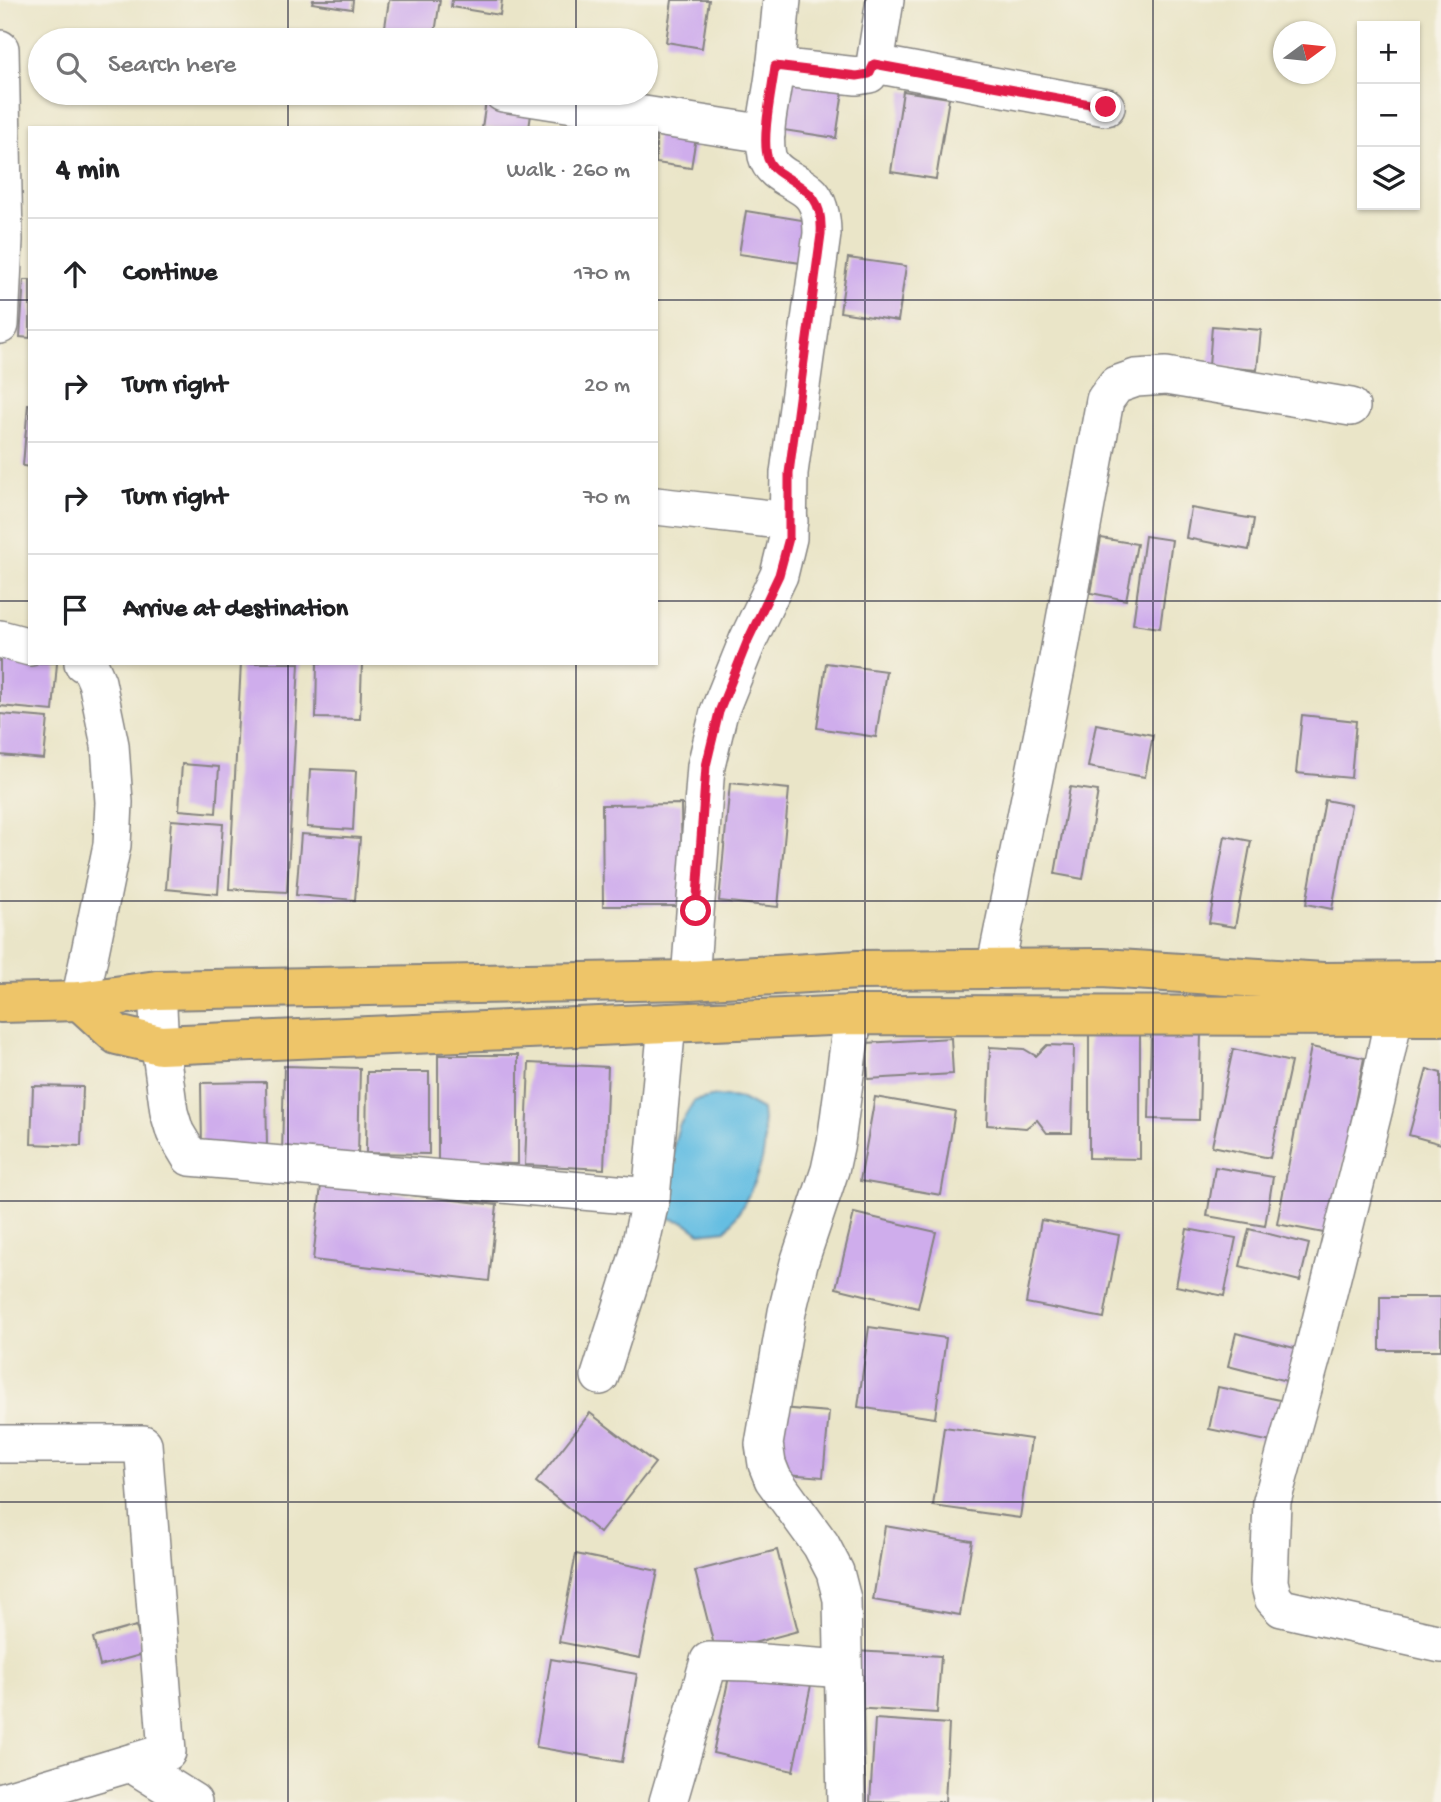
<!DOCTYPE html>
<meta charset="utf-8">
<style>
body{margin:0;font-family:"Gochi Hand",sans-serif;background:#f2f2f2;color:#202124}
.controls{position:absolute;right:21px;top:21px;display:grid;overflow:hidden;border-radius:0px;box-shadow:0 2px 5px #0004}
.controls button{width:63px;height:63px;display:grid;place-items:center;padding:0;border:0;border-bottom:2px solid #e0e0e0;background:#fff;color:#202124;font:35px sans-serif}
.compass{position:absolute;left:1273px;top:21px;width:63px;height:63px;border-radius:50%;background:#fff;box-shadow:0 2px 5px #0004;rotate:75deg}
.stop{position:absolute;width:21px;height:21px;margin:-16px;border:5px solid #e11d48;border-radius:50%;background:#fff}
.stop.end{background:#e11d48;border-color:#fff;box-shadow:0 2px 7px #0008}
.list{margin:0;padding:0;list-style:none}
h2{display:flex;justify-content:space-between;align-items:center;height:91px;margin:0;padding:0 28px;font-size:30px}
h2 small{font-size:23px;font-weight:400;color:#757577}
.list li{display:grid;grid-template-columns:46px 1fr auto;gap:21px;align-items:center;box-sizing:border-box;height:112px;padding:0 28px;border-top:2px solid #e0e0e0}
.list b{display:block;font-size:26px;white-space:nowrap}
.list em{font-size:23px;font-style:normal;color:#757577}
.icon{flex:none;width:38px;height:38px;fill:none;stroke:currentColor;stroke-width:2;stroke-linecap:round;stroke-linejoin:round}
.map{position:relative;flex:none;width:1441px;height:1802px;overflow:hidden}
.search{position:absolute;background:#fff;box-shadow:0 2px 5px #0004;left:28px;top:28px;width:630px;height:77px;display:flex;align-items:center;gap:18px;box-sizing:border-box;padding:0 24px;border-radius:38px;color:#757577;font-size:26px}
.panel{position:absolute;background:#fff;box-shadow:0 2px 5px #0004;left:28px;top:126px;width:630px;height:539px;border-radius:0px}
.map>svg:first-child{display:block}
.water{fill:#65bee2;stroke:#44708e;stroke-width:2}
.building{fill:#cfadec}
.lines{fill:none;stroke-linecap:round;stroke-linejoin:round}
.minor-casing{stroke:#868482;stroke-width:40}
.highway-casing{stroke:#868482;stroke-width:42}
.minor{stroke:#fff;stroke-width:37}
.highway{stroke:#eec569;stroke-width:38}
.route{stroke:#e11d48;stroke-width:9}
.grid{fill:none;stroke:#22223b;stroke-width:2;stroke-opacity:0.55}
</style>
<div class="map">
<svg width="1441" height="1802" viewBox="0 0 1441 1802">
<rect width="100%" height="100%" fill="#f7f3e8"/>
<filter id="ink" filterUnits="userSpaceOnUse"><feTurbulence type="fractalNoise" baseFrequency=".0143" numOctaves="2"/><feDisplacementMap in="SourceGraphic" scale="14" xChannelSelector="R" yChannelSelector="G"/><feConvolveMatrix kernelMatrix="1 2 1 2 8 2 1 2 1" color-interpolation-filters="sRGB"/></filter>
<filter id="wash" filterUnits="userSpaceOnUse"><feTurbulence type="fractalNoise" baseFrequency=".00686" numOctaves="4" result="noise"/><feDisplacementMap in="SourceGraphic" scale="28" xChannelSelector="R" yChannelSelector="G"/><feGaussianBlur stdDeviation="1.57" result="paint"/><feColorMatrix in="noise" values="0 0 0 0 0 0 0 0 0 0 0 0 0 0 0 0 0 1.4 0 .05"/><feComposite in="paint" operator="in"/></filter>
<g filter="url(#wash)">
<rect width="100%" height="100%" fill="#eae5c8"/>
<path class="water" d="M715,1096L740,1098L762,1110C763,1122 765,1137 764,1149C761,1175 742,1211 726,1230L700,1233L685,1222L664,1217L670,1191L674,1144L679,1126L694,1101Z"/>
<g id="blocks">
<g class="building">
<polygon points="313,0 353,0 352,9 312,3"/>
<polygon points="389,0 440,0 434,40 383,40"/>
<polygon points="452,0 502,0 500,15 451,7"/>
<polygon points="672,0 709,0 702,48 666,42"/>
<polygon points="786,69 845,78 836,138 777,129"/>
<polygon points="903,91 949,98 936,179 891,172"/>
<polygon points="486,101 532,108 529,128 482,128"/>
<polygon points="698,125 691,168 656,163 656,128"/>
<polygon points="746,211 808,221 801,263 739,254"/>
<polygon points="848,258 906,266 898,321 840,312"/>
<polygon points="24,280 30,280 30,338 20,337"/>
<polygon points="1212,326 1261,330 1257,370 1209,366"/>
<polygon points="28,404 30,404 30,467 23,466"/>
<polygon points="1191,508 1254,519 1249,550 1186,538"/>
<polygon points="1145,536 1172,540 1160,628 1133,624"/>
<polygon points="1101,538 1137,544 1126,600 1091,593"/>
<polygon points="0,657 30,663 57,663 53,711 0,706"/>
<polygon points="241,663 299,663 287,892 229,889"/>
<polygon points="317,663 362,663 360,719 316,718"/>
<polygon points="826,663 886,671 876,737 817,728"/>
<polygon points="0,714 48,718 44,759 0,755"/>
<polygon points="1302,715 1356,721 1351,778 1296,773"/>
<polygon points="1096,724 1153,735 1145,777 1088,767"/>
<polygon points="182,764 219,767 216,813 179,810"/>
<polygon points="310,769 356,771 353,830 307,827"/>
<polygon points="730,783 789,789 778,907 719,901"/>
<polygon points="1070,787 1098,791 1083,879 1055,874"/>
<polygon points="1325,800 1351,805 1332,909 1306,904"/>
<polygon points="681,804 682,906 603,906 602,805"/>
<polygon points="171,820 223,824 218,894 166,889"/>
<polygon points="301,834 360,838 355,900 296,895"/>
<polygon points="1225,836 1251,841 1235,927 1209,923"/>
<polygon points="1089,1028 1140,1028 1140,1159 1089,1158"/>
<polygon points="1151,1032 1201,1033 1199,1120 1149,1119"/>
<polygon points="951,1038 953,1074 868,1079 866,1043"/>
<polygon points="1047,1045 1074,1046 1072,1133 1047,1133 1037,1120 1026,1128 987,1125 990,1047 1024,1049 1036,1056"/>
<polygon points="1311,1047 1364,1058 1329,1234 1277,1224"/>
<polygon points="1233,1049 1291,1062 1270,1158 1212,1146"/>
<polygon points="438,1055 518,1055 518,1164 438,1163"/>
<polygon points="529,1063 608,1067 604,1169 525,1165"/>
<polygon points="284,1066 360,1068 358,1157 282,1156"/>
<polygon points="1427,1069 1441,1073 1441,1144 1409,1135"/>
<polygon points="367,1072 429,1072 429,1154 366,1153"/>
<polygon points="266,1082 267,1148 202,1149 201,1083"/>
<polygon points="33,1086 83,1087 81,1146 31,1144"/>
<polygon points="875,1097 955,1111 941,1195 860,1181"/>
<polygon points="1215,1167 1273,1177 1265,1226 1207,1216"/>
<polygon points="321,1185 497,1205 489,1281 313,1260"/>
<polygon points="854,1213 936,1232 918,1308 836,1288"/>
<polygon points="1041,1220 1119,1235 1104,1318 1026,1303"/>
<polygon points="1187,1229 1236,1238 1224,1296 1176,1286"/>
<polygon points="1249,1229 1309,1244 1300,1281 1240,1266"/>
<rect x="1380" y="1297" width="61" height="53"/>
<polygon points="869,1327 946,1338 935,1418 858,1407"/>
<polygon points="1236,1333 1306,1351 1298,1384 1228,1366"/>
<polygon points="1218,1387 1289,1402 1281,1444 1209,1429"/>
<polygon points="780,1408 829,1412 823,1477 774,1473"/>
<polygon points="590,1413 655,1463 600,1533 536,1482"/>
<polygon points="944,1427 1031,1439 1020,1518 933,1506"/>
<polygon points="885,1526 972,1541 960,1615 873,1600"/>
<polygon points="777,1550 798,1631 716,1653 695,1571"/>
<polygon points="576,1554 658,1571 640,1658 559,1642"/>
<polygon points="136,1626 144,1654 100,1666 93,1638"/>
<polygon points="855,1651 941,1656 937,1713 852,1708"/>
<polygon points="551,1659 637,1674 622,1762 536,1747"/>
<polygon points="731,1667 811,1685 793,1771 713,1753"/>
<polygon points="875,1719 949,1724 945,1802 870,1802"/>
</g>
</g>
</g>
<g filter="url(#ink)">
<use href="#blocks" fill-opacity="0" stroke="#868482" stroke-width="2"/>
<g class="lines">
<defs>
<g id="minor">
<polyline points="0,49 4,240 0,325"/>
<polyline points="875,64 1106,107"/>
<polyline points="775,67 857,76 869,74 875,64 885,0"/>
<polyline points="503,93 766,134"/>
<polyline points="656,506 789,521"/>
<polyline points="0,639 30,647"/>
<polyline points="995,970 1057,664 1105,400 1116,385 1136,378 1166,376 1351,407"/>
<path d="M690,980L706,766L719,712L748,640L779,575L788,538L789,473L822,234C822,221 820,204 811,194C798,180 772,176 767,156C762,130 771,101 774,75C778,50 779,25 782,0"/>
<polyline points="157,990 160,1045 169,1112 175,1132 190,1157 651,1197"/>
<polyline points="80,1001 112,845 114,802 110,745 97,682 90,666 83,663"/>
<polyline points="1394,1016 1376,1100 1313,1353 1272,1501 1269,1582 1273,1598 1282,1608 1441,1644"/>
<polyline points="600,1376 638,1256 651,1197 667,1023"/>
<polyline points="0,1444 143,1444 167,1752 0,1802"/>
<polyline points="131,1763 193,1802"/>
<polyline points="668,1802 709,1661 750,1662 843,1669"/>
<polyline points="846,1802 842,1599 835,1572 821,1545 773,1479 767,1464 764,1444 787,1312 799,1263 830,1170 836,1142 853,1015"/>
</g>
<g id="highway">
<polyline points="80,1001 117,1035 160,1045 853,1015 1441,1016"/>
<polyline points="0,1003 80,1001 157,990 690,980 859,970 1102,968 1323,982 1441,981"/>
</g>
</defs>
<use href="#minor" class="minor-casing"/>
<use href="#highway" class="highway-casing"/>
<use href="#minor" class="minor"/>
<use href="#highway" class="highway"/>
</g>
</g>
<g class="lines" filter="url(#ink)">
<path class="route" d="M696,911L706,766L719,712L748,640L779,575L789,538V473L821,234C823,199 810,192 783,175C776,171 771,167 768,159C761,139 772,89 775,66L857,76L869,74L874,64L1106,107"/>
</g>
<path class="grid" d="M288,0V40M576,0V40M865,0V1802M1153,0V1802M288,93V128M576,93V128M0,300H30M656,300H1441M0,601H30M656,601H1441M288,663V1802M576,663V1802M0,901H1441M0,1201H1441M0,1502H1441"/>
</svg>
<div class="controls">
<button>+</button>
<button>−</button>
<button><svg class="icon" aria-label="layers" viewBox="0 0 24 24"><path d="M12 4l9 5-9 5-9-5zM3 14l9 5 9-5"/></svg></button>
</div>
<svg class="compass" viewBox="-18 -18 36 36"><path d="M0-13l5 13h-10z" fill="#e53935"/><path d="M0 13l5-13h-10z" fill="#757577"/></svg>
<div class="stop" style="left:696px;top:911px"></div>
<div class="stop end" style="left:1106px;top:107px"></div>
<div class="search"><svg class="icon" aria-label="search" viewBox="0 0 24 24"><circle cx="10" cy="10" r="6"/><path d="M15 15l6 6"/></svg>Search here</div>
<section class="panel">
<h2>4 min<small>Walk · 260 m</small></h2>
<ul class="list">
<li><svg class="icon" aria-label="ahead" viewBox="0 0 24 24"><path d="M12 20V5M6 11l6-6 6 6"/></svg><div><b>Continue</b></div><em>170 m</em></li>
<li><svg class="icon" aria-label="right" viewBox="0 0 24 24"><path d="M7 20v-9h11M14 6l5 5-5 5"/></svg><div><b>Turn right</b></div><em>20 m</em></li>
<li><svg class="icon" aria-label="right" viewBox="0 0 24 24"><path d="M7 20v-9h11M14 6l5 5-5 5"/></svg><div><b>Turn right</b></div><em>70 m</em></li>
<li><svg class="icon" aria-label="arrive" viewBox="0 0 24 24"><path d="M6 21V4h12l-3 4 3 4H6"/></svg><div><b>Arrive at destination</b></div></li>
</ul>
</section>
</div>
